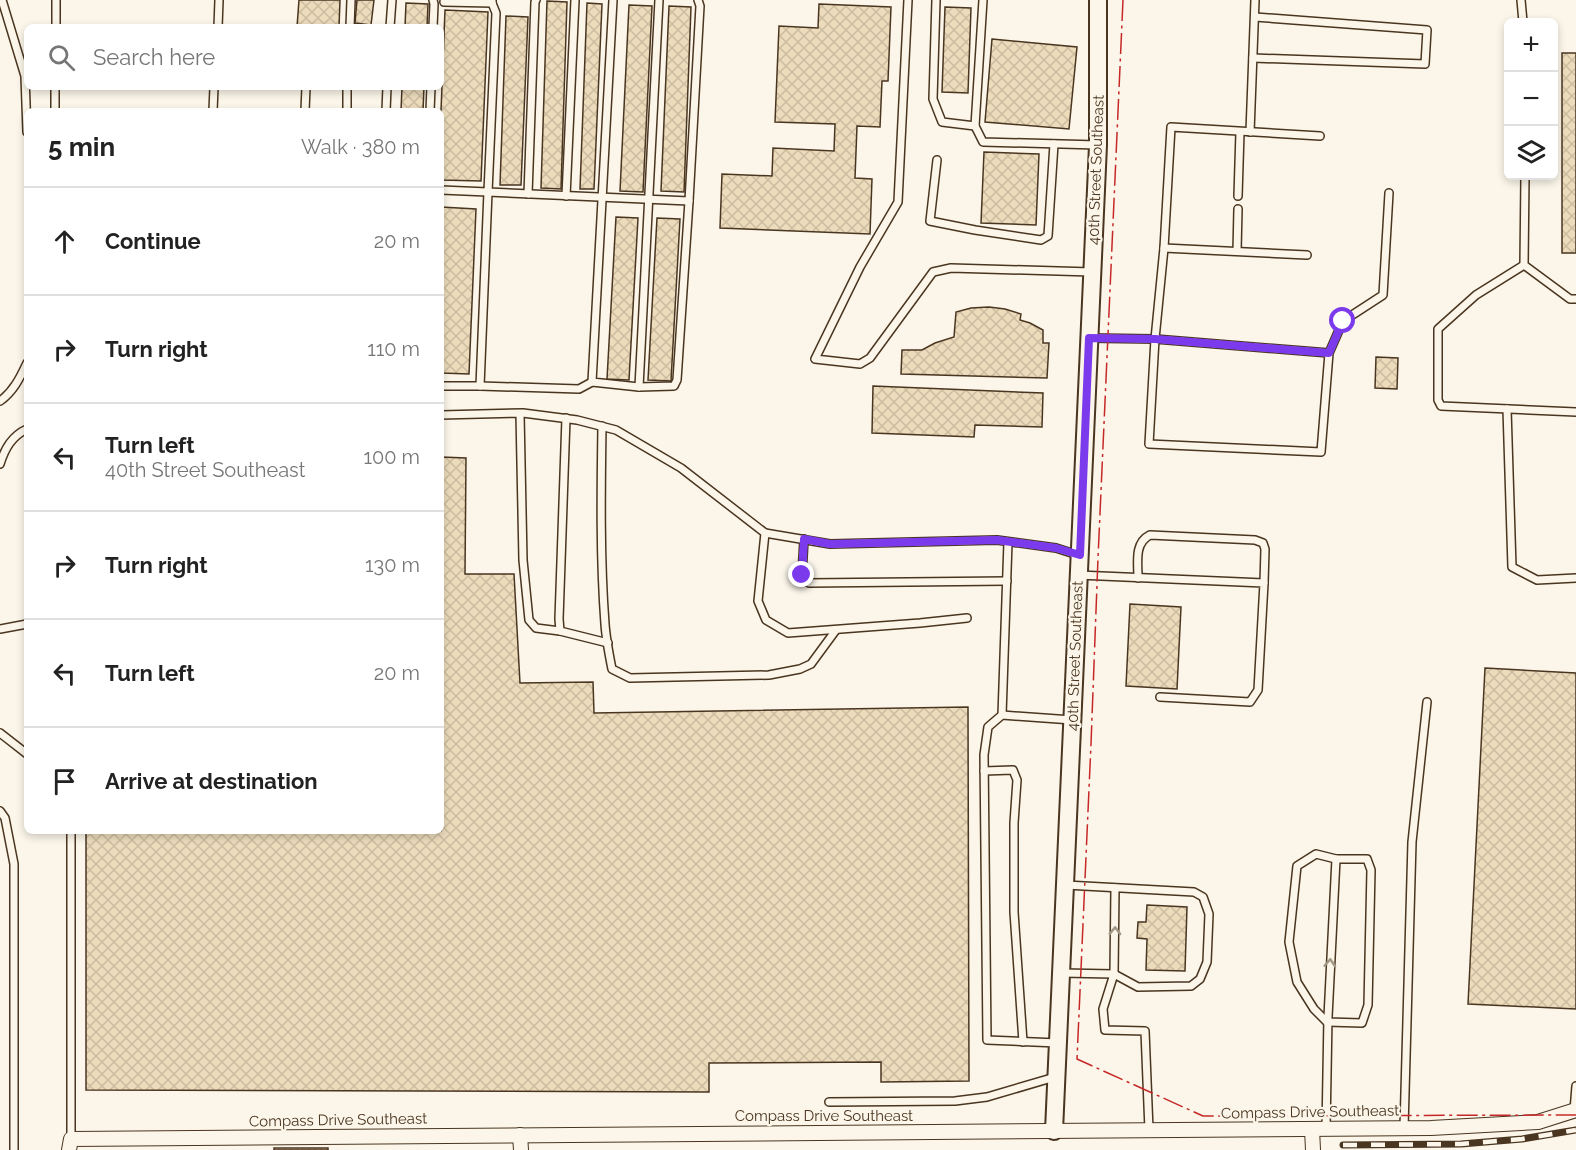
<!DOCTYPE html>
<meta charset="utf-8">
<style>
body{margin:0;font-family:Raleway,sans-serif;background:#f2f2f2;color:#222}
.controls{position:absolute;right:18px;top:18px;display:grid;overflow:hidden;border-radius:9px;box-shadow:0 3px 9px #0003}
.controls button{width:54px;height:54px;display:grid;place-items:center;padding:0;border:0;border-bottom:2px solid #e0e0e0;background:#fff;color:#222;font:30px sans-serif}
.stop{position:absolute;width:18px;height:18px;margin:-14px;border:4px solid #7c3aed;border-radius:50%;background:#fff}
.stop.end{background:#7c3aed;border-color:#fff;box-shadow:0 2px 6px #0008}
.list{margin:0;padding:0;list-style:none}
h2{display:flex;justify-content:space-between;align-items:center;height:78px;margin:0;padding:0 24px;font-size:26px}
h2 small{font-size:20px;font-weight:400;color:#767676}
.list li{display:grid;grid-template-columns:39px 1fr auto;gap:18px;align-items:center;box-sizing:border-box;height:108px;padding:0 24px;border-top:2px solid #e0e0e0}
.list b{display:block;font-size:22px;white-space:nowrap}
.list p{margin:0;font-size:20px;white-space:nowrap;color:#767676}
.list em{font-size:20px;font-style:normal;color:#767676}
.icon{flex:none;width:33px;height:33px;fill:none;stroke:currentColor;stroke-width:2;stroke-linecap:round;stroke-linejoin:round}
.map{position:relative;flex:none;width:1576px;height:1150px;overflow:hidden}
.search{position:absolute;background:#fff;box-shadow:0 3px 9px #0003;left:24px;top:24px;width:420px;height:66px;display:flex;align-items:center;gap:15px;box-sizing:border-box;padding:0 21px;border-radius:9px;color:#767676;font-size:22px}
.panel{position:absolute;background:#fff;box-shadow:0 3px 9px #0003;left:24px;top:108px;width:420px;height:726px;border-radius:9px}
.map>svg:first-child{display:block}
.building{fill:url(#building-cross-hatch);stroke:#4a3520;stroke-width:1.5}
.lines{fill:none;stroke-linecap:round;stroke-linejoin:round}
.service-casing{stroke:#4a3520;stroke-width:10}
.minor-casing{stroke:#4a3520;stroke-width:16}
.tertiary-casing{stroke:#4a3520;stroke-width:20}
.service{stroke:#fbf6e9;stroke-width:7}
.minor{stroke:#fbf6e9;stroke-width:14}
.tertiary{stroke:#fbf6e9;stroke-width:16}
.rail-casing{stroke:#4a3520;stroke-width:7}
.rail{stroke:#fbf6e9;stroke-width:4.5;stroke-dasharray:14;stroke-linecap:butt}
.power{stroke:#c62828;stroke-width:1.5;stroke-dasharray:21 4.5 3 4.5;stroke-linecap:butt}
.oneway{stroke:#a29684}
.route{stroke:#7c3aed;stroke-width:8}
.labels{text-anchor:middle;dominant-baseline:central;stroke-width:4.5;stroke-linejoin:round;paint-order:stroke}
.street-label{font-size:15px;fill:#4a3520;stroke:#fbf6e9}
</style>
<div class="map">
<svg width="1576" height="1150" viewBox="0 0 1576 1150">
<defs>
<pattern id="building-cross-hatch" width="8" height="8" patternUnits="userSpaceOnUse" patternTransform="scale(1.5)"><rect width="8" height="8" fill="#ecdcbc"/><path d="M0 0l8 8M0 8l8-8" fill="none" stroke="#ccbda1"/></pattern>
</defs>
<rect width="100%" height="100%" fill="#fbf6e9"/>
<g class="building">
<polygon points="299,0 340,0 339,27 297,27"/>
<polygon points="357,0 374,0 371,25 355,23"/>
<polygon points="547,1 567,2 561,189 541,188"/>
<polygon points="406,3 428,4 427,27 405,27"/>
<polygon points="587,3 602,4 594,189 580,189"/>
<polygon points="819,4 891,7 888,81 882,81 880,127 857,126 855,178 872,179 870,234 720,228 722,174 772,176 773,148 834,151 835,124 775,122 779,26 818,28"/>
<polygon points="629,5 652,6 643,192 620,191"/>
<polygon points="669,6 691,7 684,192 661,191"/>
<polygon points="945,7 971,8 968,93 942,92"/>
<polygon points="445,10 488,12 481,181 441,180 441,111"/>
<polygon points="506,16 528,17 521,185 500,185"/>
<polygon points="992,39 1077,47 1069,129 985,122"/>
<rect x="1562" y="53" width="14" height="200"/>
<polygon points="402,87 424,87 423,111 401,111"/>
<polygon points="984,152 1039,154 1036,225 981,223"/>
<polygon points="441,207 476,209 469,374 441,373"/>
<polygon points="616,217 638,218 629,380 607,379"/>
<polygon points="657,218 680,219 671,381 648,380"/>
<polygon points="989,307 1005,309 1021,314 1020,320 1030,323 1043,330 1043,343 1049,343 1047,378 901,374 902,350 922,350 935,343 954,337 956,312 971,308"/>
<polygon points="1376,357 1398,358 1397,389 1375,388"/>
<polygon points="873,386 1043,393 1042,427 975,425 974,437 872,433"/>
<polygon points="441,457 466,458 465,574 514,574 520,683 593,682 594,713 968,707 969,1081 881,1082 881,1062 709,1063 709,1092 86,1090 86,831 441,831"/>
<polygon points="1130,604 1181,607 1177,689 1126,686"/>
<polygon points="1485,668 1576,673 1576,1009 1468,1004"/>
<polygon points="1147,905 1187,907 1185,971 1146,970 1147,939 1137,938 1138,922 1146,922"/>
<rect x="274" y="1148" width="54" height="2"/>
</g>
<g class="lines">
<defs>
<g id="service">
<polyline points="2,0 25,76 27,132"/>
<polyline points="433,0 434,4 433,27"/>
<polyline points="613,0 592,382 639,387 674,386 677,380 689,201"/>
<polyline points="908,0 898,202 860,267 815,359 860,364 870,358 933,272 951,268 1092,272"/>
<polyline points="936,0 933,99 942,122 975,126"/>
<polyline points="983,0 975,126 983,142 1098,145"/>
<polyline points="1521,0 1523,22"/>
<polyline points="444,2 492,3 492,0"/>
<polyline points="56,27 56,0"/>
<polyline points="218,27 219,0"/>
<polyline points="350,27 351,0"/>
<polyline points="390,27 392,0"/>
<polyline points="1253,58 1425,64 1427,30 1255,17"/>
<polyline points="55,111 55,87"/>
<polyline points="213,111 214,87"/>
<polyline points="305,111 306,87"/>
<polyline points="347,111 347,87"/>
<polyline points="386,111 387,87"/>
<polyline points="430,111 431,87"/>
<polyline points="1250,132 1255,0"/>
<polyline points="937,160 930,221 975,230 1041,240 1048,236 1054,144"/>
<polyline points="1525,176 1524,265 1570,299 1576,299"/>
<polyline points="441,190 488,192 496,13 492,3"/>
<polyline points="528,194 535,2 536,0"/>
<polyline points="566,196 575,0"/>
<polyline points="1238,196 1240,132"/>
<polyline points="1164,248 1307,255"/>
<polyline points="1237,251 1238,209"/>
<polyline points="1524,265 1476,295 1438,329 1438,400 1441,406 1576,412"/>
<polyline points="1089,338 1155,339 1164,248 1171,127 1320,136"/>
<polyline points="1329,353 1321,452 1149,444 1155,339 1329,353 1343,321 1383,295 1389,193"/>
<polyline points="441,386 480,386 488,192 689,201 700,6 698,0"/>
<polyline points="480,386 579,389 592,382"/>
<polyline points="639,387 659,0"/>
<path d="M0,401C13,392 20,378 27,363"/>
<polyline points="1507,409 1512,567 1537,580 1576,578"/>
<polyline points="520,414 523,560 529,620 536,628 560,631"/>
<polyline points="441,415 523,413 577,420 616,430 681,468 765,533 758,601 766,620 788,633 920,623 967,618"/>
<polyline points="566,418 559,619 560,631 608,643"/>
<path d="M602,426C601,492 600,558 605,624C606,639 609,654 612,669L630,678L769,675L800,669L811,664L836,630"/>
<path d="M0,464C5,448 12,436 27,429"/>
<polyline points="765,533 830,544 997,540 1056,548 1078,555"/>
<polyline points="804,539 802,575 809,583 1007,581"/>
<polyline points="1008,542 1002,715 988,727 984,755 987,1040 1058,1043"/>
<polyline points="1078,575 1264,583 1258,690 1250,702 1160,697"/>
<path d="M1138,578C1138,562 1134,543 1150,535L1255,540L1263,543L1265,549L1264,583"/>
<polyline points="0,629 27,624"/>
<polyline points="1002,715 1072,720"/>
<polyline points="0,733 27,754"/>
<polyline points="984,771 1013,770 1017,780 1014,823 1014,912 1023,1042"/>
<polyline points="0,811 5,818 14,864 14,1150"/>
<polyline points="71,831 71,1139"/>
<polygon points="1316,854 1336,859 1367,859 1371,870 1368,1005 1362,1023 1327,1022 1314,1009 1297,982 1289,942 1297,866"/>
<polyline points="1115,888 1114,974 1103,1009 1105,1030 1145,1031 1149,1130"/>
<polyline points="1062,973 1114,974 1138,987 1191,986 1200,979 1207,962 1209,914 1203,897 1194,892 1066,885"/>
<polyline points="829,1102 955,1101 987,1097 1055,1077"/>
<polyline points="1574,1111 1576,1086"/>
<polyline points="1404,1128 1412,842 1427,702"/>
<polyline points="1326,1129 1328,1017 1336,859"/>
</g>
<g id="minor">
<polyline points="1312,1129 1313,1150"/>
<polyline points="520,1135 521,1150"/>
<polyline points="69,1150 71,1139 1431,1128 1538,1122 1576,1110"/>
</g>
<polyline id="tertiary" points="1054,1131 1098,145 1098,0"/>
</defs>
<use href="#service" class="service-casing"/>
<use href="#minor" class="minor-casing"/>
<use href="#tertiary" class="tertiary-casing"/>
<use href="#service" class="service"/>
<use href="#minor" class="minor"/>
<use href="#tertiary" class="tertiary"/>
<defs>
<polyline id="rail" points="1343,1145 1461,1144 1522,1139 1576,1130"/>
</defs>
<use href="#rail" class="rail-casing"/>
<use href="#rail" class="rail"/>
<polyline class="power" points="1123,0 1098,558 1091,744 1077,1059 1203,1116 1576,1115"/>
</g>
<defs><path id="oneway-chevron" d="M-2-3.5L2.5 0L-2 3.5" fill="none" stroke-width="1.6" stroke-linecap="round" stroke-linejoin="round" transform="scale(1.5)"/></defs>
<g class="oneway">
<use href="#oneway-chevron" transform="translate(1115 931) rotate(-89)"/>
<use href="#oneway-chevron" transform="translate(1330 963) rotate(-87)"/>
</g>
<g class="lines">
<polyline class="route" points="802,575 804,539 830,544 997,540 1056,548 1080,555 1089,338 1155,339 1329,353 1343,321"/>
</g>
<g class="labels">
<g class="street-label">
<text transform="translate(1096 170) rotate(-88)">40th Street Southeast</text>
<text transform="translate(1075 656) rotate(-88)">40th Street Southeast</text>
<text transform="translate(1310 1112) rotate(-1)">Compass Drive Southeast</text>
<text x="824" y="1116">Compass Drive Southeast</text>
<text transform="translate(338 1120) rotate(-1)">Compass Drive Southeast</text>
</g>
</g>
</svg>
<div class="controls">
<button>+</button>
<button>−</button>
<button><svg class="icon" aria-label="layers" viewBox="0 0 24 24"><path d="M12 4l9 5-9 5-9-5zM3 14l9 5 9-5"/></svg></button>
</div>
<div class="stop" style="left:1343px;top:321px"></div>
<div class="stop end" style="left:802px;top:575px"></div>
<div class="search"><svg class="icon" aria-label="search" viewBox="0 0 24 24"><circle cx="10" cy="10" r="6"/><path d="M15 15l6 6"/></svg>Search here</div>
<section class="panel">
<h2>5 min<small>Walk · 380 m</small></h2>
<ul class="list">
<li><svg class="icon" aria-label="ahead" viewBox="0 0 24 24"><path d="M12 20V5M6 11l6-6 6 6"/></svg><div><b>Continue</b></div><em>20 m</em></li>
<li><svg class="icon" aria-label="right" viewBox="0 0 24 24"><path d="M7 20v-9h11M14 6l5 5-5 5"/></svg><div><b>Turn right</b></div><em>110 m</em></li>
<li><svg class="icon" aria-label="left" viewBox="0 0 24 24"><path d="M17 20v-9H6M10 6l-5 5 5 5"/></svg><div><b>Turn left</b><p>40th Street Southeast</p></div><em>100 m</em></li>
<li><svg class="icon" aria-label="right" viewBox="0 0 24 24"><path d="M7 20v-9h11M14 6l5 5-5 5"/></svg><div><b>Turn right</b></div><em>130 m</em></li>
<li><svg class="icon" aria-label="left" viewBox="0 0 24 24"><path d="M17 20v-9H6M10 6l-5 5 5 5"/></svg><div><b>Turn left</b></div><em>20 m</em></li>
<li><svg class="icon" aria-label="arrive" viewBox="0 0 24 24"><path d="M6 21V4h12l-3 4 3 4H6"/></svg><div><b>Arrive at destination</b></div></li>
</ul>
</section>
</div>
